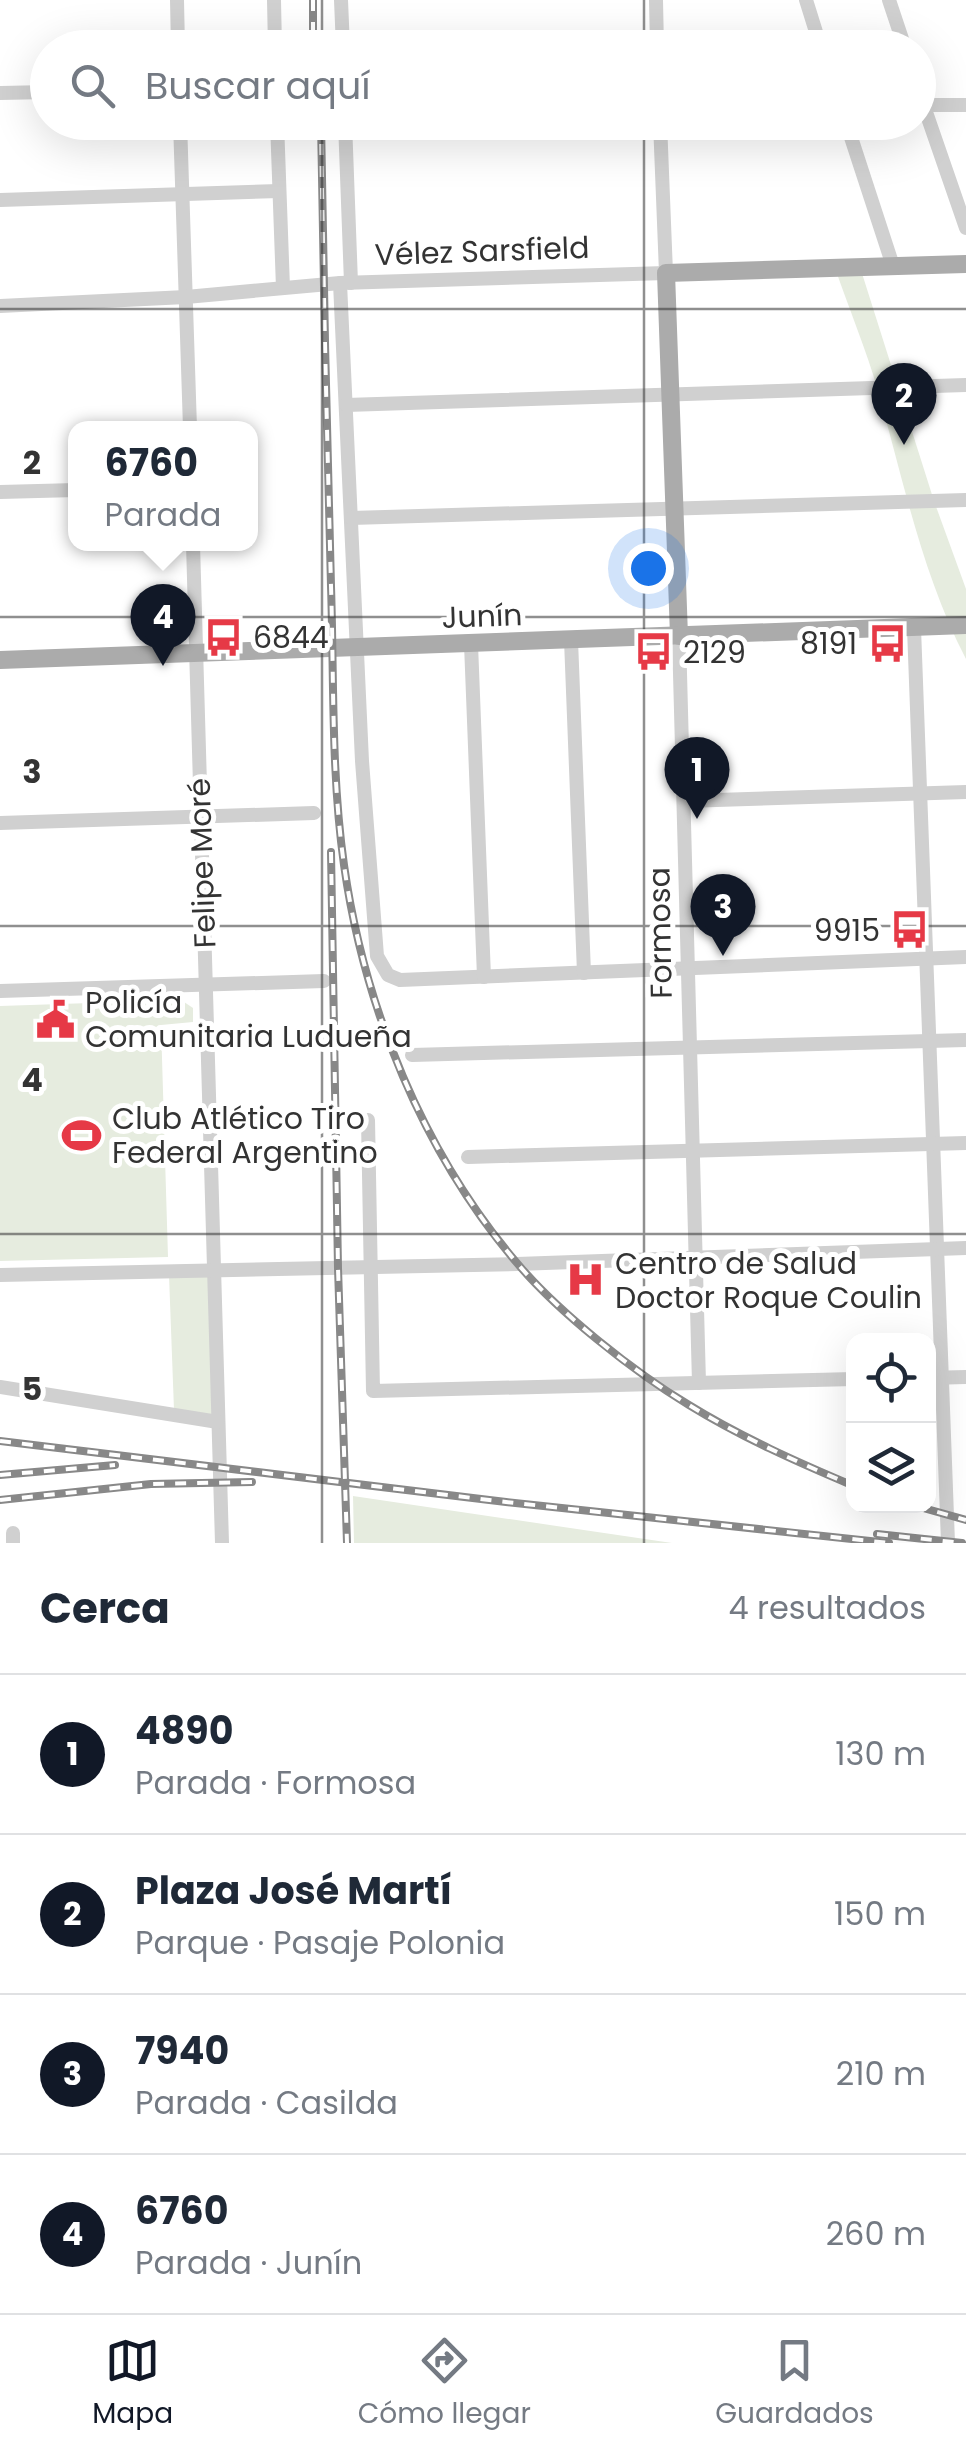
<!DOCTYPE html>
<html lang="es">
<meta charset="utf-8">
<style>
body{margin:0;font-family:Poppins,sans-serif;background:#f2f2f3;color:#1f2937}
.controls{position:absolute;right:30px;bottom:30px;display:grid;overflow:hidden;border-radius:20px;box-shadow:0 10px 40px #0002}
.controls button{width:90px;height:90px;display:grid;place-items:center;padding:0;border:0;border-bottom:2px solid #e0e1e3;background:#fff;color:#1f2937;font:50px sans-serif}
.you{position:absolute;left:648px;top:568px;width:35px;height:35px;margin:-25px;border:8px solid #fff;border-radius:50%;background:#1a73e8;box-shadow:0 0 0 15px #1a73e833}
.badge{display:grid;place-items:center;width:65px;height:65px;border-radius:50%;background:#111827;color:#fff;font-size:32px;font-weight:700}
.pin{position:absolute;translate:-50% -82px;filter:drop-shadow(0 2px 5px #0008)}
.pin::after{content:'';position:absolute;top:52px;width:35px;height:30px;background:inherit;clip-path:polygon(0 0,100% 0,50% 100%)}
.popup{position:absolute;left:68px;top:421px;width:190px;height:130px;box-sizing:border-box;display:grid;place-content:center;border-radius:20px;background:#fff;filter:drop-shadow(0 2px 8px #0005);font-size:32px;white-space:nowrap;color:#747a83}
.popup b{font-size:38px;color:#1f2937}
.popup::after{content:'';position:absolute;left:50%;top:100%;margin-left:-20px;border:20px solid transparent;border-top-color:#fff}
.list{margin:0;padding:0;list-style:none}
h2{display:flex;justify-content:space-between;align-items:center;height:130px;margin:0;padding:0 40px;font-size:42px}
h2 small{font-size:32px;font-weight:400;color:#747a83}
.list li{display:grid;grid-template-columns:65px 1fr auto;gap:30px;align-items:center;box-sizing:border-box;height:160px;padding:0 40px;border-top:2px solid #e0e1e3}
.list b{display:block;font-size:38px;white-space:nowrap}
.list p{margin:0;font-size:32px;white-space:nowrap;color:#747a83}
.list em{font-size:32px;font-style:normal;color:#747a83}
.icon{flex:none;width:55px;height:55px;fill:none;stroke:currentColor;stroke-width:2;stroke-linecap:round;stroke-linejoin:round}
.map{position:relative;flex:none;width:966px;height:1543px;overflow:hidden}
.search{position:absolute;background:#fff;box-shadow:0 10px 40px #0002;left:30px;right:30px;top:30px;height:110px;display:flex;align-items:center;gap:25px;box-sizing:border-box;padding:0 35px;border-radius:55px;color:#747a83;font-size:38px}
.sheet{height:770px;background:#fff}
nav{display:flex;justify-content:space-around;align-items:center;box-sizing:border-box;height:140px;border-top:2px solid #e0e1e3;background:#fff;font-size:28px;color:#747a83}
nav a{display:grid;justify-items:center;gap:5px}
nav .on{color:#111827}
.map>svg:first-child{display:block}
.green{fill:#e6ecdf}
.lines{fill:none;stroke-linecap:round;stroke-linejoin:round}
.minor{stroke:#d0d0d0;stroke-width:14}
.major{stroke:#ababab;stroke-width:18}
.rail-casing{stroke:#888;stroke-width:8}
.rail{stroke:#fff;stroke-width:4;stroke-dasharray:11;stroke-linecap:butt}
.grid{fill:none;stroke:#333;stroke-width:2.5;stroke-opacity:0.55}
.labels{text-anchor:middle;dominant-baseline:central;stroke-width:10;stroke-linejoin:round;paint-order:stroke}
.street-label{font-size:30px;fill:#333;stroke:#fff}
.poi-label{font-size:30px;fill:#333;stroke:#fff;text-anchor:start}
.grid-label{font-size:32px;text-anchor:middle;font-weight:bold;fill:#333;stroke:#fff;stroke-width:10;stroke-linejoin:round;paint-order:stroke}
</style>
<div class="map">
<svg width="966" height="1543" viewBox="0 0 966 1543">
<rect width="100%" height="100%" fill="#fff"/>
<g class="green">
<path d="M860,267L934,501L966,589V659C922,574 904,483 878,391C866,349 849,309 835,268Z"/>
<polygon points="181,1000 193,1008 193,1022 161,1025 168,1257 0,1261 0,1006"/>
<polygon points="169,1275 208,1275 212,1415 174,1410"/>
<polygon points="353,1496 672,1543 354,1543"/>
</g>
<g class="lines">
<g class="minor">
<polyline points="177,0 178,48"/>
<polyline points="274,0 275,48"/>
<polyline points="341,0 343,48"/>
<polyline points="656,0 657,48"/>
<polyline points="806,0 821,48"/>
<polyline points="889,0 905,48"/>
<polyline points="918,89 966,228"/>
<polyline points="0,93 48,92"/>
<polyline points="924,105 966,105"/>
<polyline points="180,122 190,428"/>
<polyline points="277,122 283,288"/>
<polyline points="345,122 351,283"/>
<polyline points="846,122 893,266"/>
<polyline points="0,200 279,191"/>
<polyline points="340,283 362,761 377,956 388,975 400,980 966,957"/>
<polyline points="0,306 186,297 340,283 666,273 660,122"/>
<polyline points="346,405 966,385"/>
<polyline points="0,492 76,490"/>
<polyline points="351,518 966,500"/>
<polyline points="193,544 222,1543"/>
<polyline points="914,628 948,1543"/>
<polyline points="679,636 699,1383"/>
<polyline points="571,640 584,973"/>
<polyline points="471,644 484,977"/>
<polyline points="685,801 966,792"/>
<polyline points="0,823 314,813"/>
<polyline points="0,991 324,981"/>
<polyline points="412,1055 966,1040"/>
<polyline points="368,1120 373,1391 854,1379"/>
<polyline points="468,1157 966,1143"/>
<polyline points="0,1275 517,1264 966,1248"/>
<polyline points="928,1378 966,1377"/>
<polyline points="0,1387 218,1422"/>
<polyline points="13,1533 13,1543"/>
</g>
<g class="major">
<polyline points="679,636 666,273 966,264"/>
<polyline points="0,660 966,625"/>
</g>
<defs>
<g id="rail">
<polyline points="313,0 313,48"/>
<path d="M321,122C323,277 327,431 331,586C334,678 331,773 344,865C364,1007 423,1153 517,1263C558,1312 634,1372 689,1405C741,1437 797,1462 854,1486"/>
<polyline points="331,852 338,1268 347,1543"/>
<polyline points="0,1441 506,1502 889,1543"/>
<polyline points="0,1475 115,1465"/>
<polyline points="0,1500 151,1484 252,1482"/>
<polyline points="916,1506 966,1520"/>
<polyline points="877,1534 962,1543"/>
</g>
</defs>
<use href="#rail" class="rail-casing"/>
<use href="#rail" class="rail"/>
</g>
<path class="grid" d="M322,0V48M644,0V48M322,122V1543M644,122V1543M0,309H966M0,617H966M0,926H966M0,1234H966"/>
<defs>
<symbol id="bus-bare" viewBox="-9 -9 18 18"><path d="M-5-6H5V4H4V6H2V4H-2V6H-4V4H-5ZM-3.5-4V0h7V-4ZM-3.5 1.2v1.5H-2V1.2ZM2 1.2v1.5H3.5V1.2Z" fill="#e63946" stroke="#fff" stroke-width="2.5" paint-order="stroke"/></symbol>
<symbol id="civic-bare" viewBox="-9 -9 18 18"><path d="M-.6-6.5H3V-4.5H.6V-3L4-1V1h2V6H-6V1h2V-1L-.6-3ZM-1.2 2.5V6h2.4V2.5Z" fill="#e63946" stroke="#fff" stroke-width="2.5" paint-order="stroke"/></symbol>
<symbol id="stadium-bare" viewBox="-9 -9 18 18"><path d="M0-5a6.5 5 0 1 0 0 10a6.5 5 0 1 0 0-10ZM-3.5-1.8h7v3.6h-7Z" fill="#e63946" stroke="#fff" stroke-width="2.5" paint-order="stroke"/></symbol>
<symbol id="hospital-bare" viewBox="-9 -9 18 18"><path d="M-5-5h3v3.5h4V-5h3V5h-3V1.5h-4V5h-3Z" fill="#e63946" stroke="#fff" stroke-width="2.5" paint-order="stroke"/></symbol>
</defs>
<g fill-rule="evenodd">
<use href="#bus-bare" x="196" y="610" width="55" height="55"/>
<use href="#bus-bare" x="860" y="616" width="55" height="55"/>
<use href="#bus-bare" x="626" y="624" width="55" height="55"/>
<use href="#bus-bare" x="882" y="902" width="55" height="55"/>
<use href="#civic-bare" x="28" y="992" width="55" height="55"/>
<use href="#stadium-bare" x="54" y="1108" width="55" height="55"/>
<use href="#hospital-bare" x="558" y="1252" width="55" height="55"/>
</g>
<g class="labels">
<g class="street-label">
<text transform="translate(482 251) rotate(-2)">Vélez Sarsfield</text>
<text transform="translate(482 616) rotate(-2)">Junín</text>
<text transform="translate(202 863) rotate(-92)">Felipe Moré</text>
<text transform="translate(660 933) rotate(-91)">Formosa</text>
</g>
<g class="poi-label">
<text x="253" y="637">6844</text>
<text x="857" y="643" text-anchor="end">8191</text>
<text x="683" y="652">2129</text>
<text x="880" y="930" text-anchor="end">9915</text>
<text x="85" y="1002">Policía<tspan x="85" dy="34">Comunitaria Ludueña</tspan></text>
<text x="112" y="1118">Club Atlético Tiro<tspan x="112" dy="34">Federal Argentino</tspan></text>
<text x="615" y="1263">Centro de Salud<tspan x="615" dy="34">Doctor Roque Coulin</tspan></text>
</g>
</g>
<g class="grid-label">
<text x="32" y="474">2</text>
<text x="32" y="783">3</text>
<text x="32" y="1091">4</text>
<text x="32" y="1400">5</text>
</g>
</svg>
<div class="controls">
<button><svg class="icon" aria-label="locate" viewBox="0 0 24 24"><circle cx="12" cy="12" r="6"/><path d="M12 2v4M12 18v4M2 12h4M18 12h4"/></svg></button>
<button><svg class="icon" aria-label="layers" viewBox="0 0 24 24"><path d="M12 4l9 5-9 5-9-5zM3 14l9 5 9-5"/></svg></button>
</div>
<div class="you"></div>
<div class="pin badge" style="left:697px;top:819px">1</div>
<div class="pin badge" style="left:904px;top:445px">2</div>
<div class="pin badge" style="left:723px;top:956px">3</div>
<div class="pin badge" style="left:163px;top:666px">4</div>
<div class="popup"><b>6760</b>Parada</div>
<div class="search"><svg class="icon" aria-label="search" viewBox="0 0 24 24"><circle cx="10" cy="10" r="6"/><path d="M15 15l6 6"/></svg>Buscar aquí</div>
</div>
<section class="sheet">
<h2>Cerca<small>4 resultados</small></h2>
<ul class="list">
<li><span class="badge">1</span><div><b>4890</b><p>Parada · Formosa</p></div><em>130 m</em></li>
<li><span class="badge">2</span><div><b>Plaza José Martí</b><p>Parque · Pasaje Polonia</p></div><em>150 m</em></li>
<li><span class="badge">3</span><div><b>7940</b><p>Parada · Casilda</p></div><em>210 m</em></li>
<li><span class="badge">4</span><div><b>6760</b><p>Parada · Junín</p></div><em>260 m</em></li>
</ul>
</section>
<nav>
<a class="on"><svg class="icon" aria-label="map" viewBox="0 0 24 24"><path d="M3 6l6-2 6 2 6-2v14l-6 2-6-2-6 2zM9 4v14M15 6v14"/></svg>Mapa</a>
<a><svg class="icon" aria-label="directions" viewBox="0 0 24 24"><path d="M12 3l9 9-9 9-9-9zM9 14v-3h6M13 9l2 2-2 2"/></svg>Cómo llegar</a>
<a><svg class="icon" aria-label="saved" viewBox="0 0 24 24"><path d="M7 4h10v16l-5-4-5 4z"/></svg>Guardados</a>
</nav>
